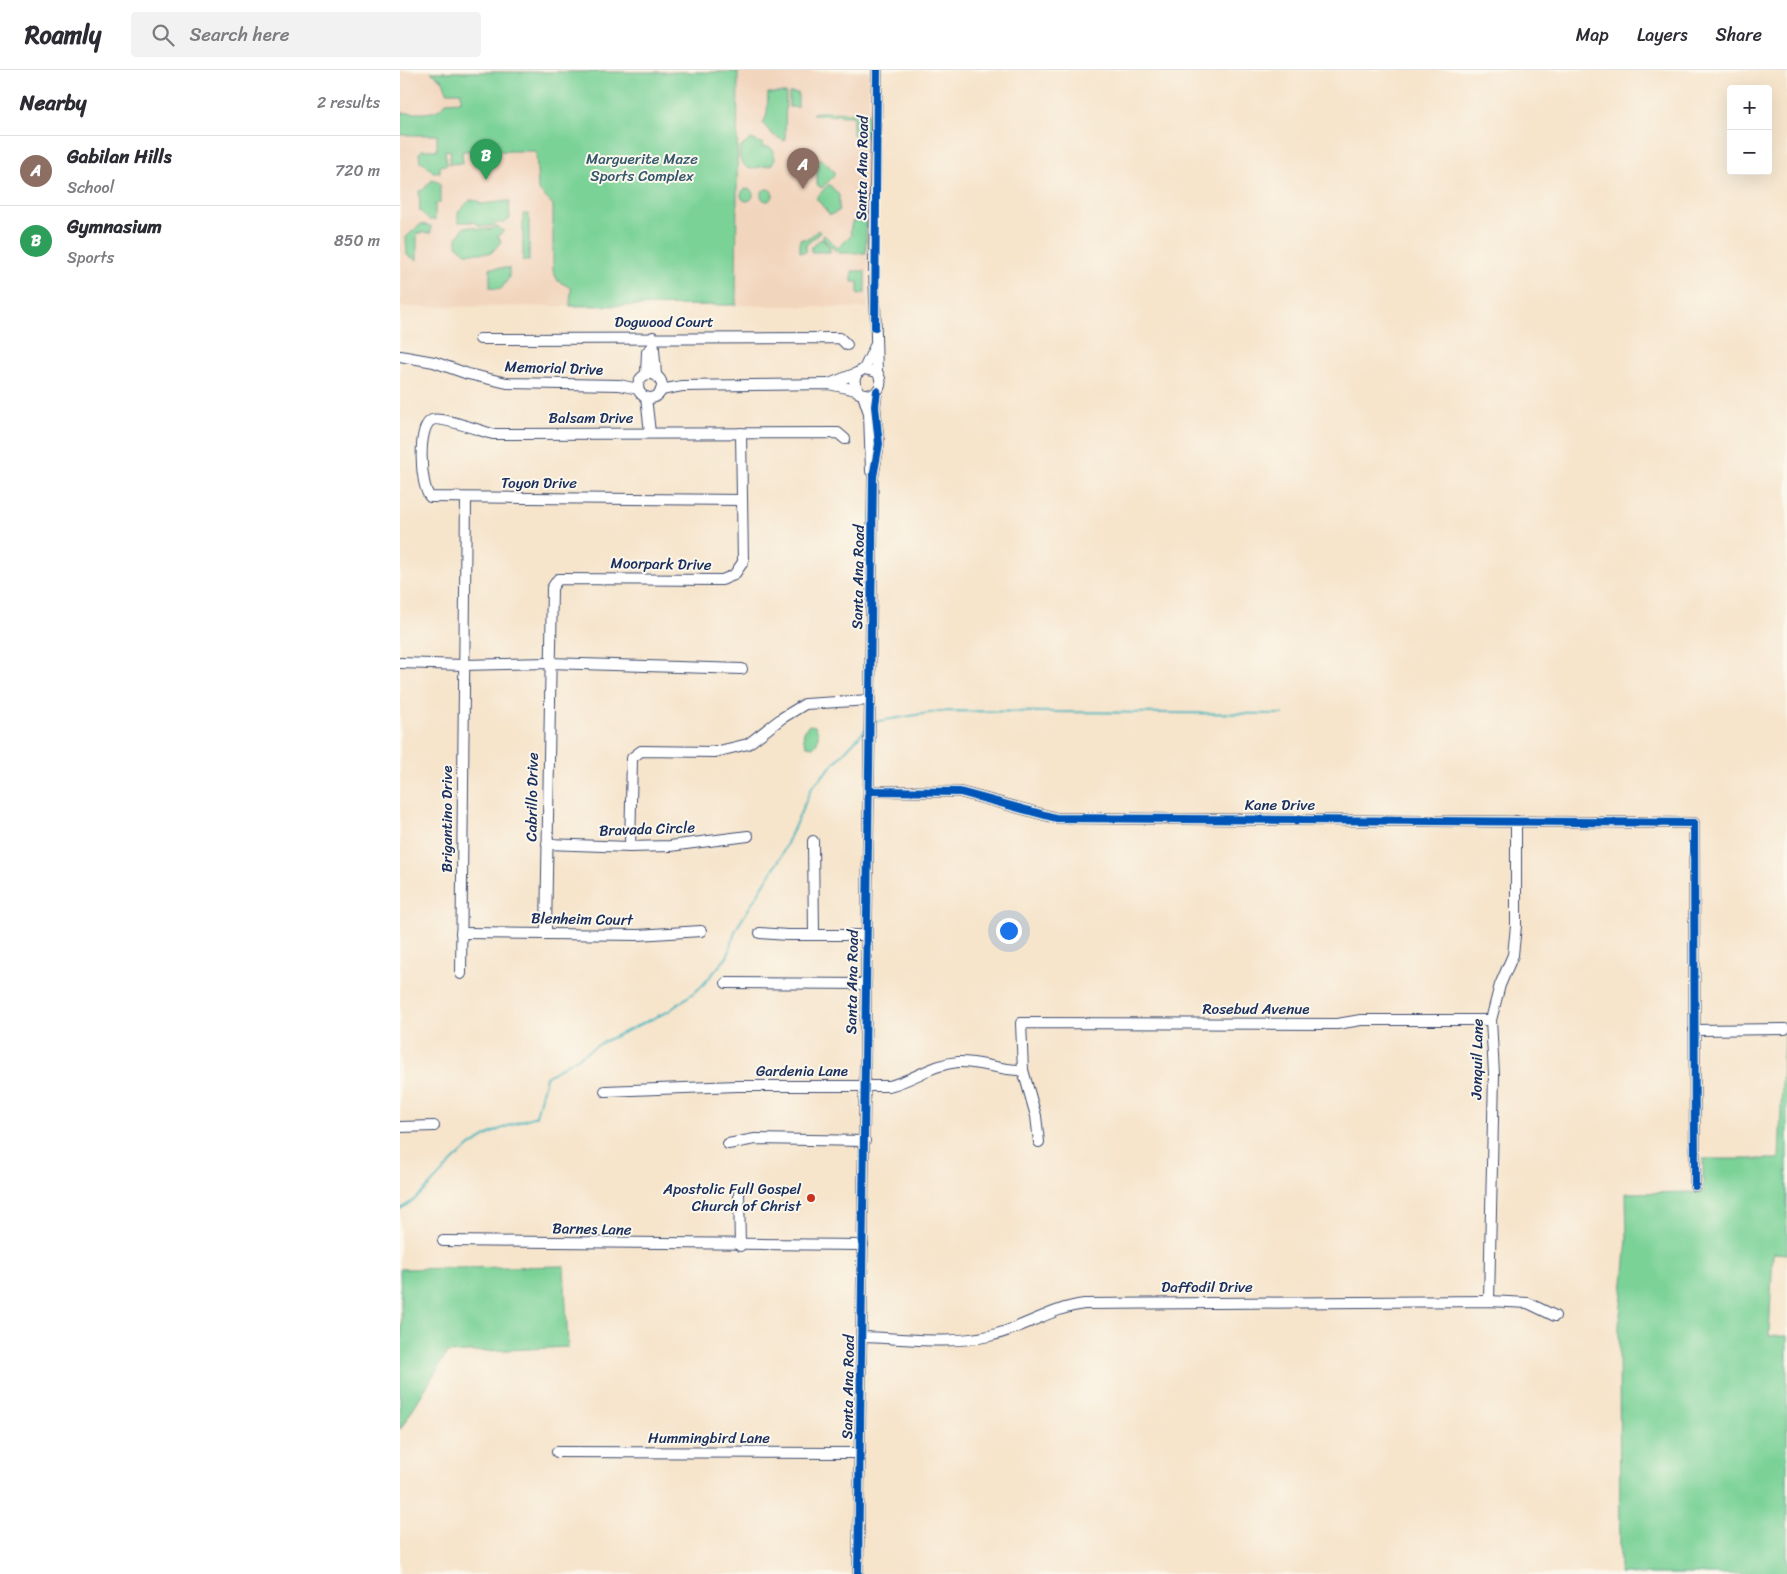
<!DOCTYPE html>
<meta charset="utf-8">
<style>
body{margin:0;font-family:Sriracha,sans-serif;background:#f2f2f3;color:#2b2b33}
.controls{position:absolute;right:15px;top:15px;display:grid;overflow:hidden;border-radius:5px;box-shadow:0 5px 20px #0002}
.controls button{width:45px;height:45px;display:grid;place-items:center;padding:0;border:0;border-bottom:1px solid #e1e1e2;background:#fff;color:#2b2b33;font:25px sans-serif}
.you{position:absolute;left:608px;top:860px;width:18px;height:18px;margin:-12px;border:4px solid #fff;border-radius:50%;background:#1a73e8;box-shadow:0 0 0 8px #1a73e833}
.badge{display:grid;place-items:center;width:32px;height:32px;border-radius:50%;background:#c8321e;color:#fff;font-size:16px;font-weight:700}
.pin{position:absolute;translate:-50% -41px;filter:drop-shadow(0 1px 2px #0008)}
.pin::after{content:'';position:absolute;top:26px;width:18px;height:15px;background:inherit;clip-path:polygon(0 0,100% 0,50% 100%)}
.list{margin:0;padding:0;list-style:none}
h2{display:flex;justify-content:space-between;align-items:center;height:65px;margin:0;padding:0 20px;font-size:21px}
h2 small{font-size:16px;font-weight:400;color:#7c7c81}
.list li{display:grid;grid-template-columns:32px 1fr auto;gap:15px;align-items:center;box-sizing:border-box;height:70px;padding:0 20px;border-top:1px solid #e1e1e2}
.list b{display:block;font-size:19px;white-space:nowrap}
.list p{margin:0;font-size:16px;white-space:nowrap;color:#7c7c81}
.list em{font-size:16px;font-style:normal;color:#7c7c81}
.icon{flex:none;width:28px;height:28px;fill:none;stroke:currentColor;stroke-width:2;stroke-linecap:round;stroke-linejoin:round}
.map{position:relative;flex:none;width:1387px;height:1504px;overflow:hidden}
header{display:flex;align-items:center;gap:30px;box-sizing:border-box;height:70px;padding:0 25px;background:#fff;border-bottom:1px solid #e1e1e2}
header strong{font-size:24px}
nav{display:flex;gap:28px;margin-inline-start:auto;font-size:18px}
.search{width:350px;height:45px;background:#f2f2f3;display:flex;align-items:center;gap:12px;box-sizing:border-box;padding:0 18px;border-radius:5px;color:#7c7c81;font-size:19px}
main{display:flex}
aside{flex:1;background:#fff}
.map>svg:first-child{display:block}
.built{fill:#f2d5bd}
.green{fill:#7ad297;stroke:#4a807a}
.lines{fill:none;stroke-linecap:round;stroke-linejoin:round}
.stream{stroke:#46b5be;stroke-width:2}
.minor-casing{stroke:#3c4a6e;stroke-width:12}
.minor{stroke:#fff;stroke-width:10}
.cycleway-casing{stroke:#fbf7ec;stroke-width:11}
.cycleway{stroke:#0057b8;stroke-width:8}
.poi-dot{fill:#c8321e;stroke:#fbf7ec;stroke-width:2}
.labels{text-anchor:middle;dominant-baseline:central;stroke-width:4;stroke-linejoin:round;paint-order:stroke}
.park-label{font-size:15px;fill:#33586c;stroke:#fbf7ec}
.street-label{font-size:15px;fill:#1b2f5e;stroke:#fbf7ec}
.poi-label{font-size:15px;fill:#1b2f5e;stroke:#fbf7ec;text-anchor:end}
</style>
<header>
<strong>Roamly</strong>
<div class="search"><svg class="icon" aria-label="search" viewBox="0 0 24 24"><circle cx="10" cy="10" r="6"/><path d="M15 15l6 6"/></svg>Search here</div>
<nav><a>Map</a><a>Layers</a><a>Share</a></nav>
</header>
<main>
<aside>
<h2>Nearby<small>2 results</small></h2>
<ul class="list">
<li><span class="badge" style="background:#8d6e63">A</span><div><b>Gabilan Hills</b><p>School</p></div><em>720 m</em></li>
<li><span class="badge" style="background:#2e9e5b">B</span><div><b>Gymnasium</b><p>Sports</p></div><em>850 m</em></li>
</ul>
</aside>
<div class="map">
<svg width="1387" height="1504" viewBox="0 0 1387 1504">
<rect width="100%" height="100%" fill="#fbf7ec"/>
<filter id="ink" filterUnits="userSpaceOnUse"><feTurbulence type="fractalNoise" baseFrequency=".02" numOctaves="2"/><feDisplacementMap in="SourceGraphic" scale="10" xChannelSelector="R" yChannelSelector="G"/><feConvolveMatrix kernelMatrix="1 2 1 2 8 2 1 2 1" color-interpolation-filters="sRGB"/></filter>
<filter id="wash" filterUnits="userSpaceOnUse"><feTurbulence type="fractalNoise" baseFrequency=".0096" numOctaves="4" result="noise"/><feDisplacementMap in="SourceGraphic" scale="20" xChannelSelector="R" yChannelSelector="G"/><feGaussianBlur stdDeviation="1.12" result="paint"/><feColorMatrix in="noise" values="0 0 0 0 0 0 0 0 0 0 0 0 0 0 0 0 0 1.4 0 .05"/><feComposite in="paint" operator="in"/></filter>
<g filter="url(#wash)">
<rect width="100%" height="100%" fill="#f6e4cb"/>
<g class="built">
<polygon points="0,1 61,2 61,41 47,42 136,81 138,120 153,134 153,201 158,211 171,218 170,236 0,237"/>
<polygon points="338,2 469,2 468,238 336,235"/>
</g>
<g class="green">
<path d="M31,2H338L336,235L170,236L171,218L158,211L153,201V135L138,120L136,81H62L63,93L49,94L51,81L45,80L47,95L40,96V102H33L23,92L20,93L19,83L22,80H37V65H0V43C16,42 38,47 46,32L61,31V22H47L43,11Z"/>
<polygon points="368,23 386,23 385,71 373,65 363,54 367,44"/>
<rect x="389" y="23" width="9" height="14"/>
<polygon points="419,42 468,43 467,66 459,73 459,65 453,65 453,46 413,45 413,43"/>
<path d="M351,69L364,74L361,77H370L374,81L375,90L371,95L350,99C340,94 337,87 341,77Z"/>
<polygon points="417,89 422,89 434,101 434,106 422,118 417,115"/>
<polygon points="32,110 40,113 40,133 35,134 35,150 29,150 20,141 19,121 23,120"/>
<polygon points="429,114 439,125 439,141 430,145 416,128"/>
<circle cx="367" cy="125" r="6"/>
<circle cx="347" cy="125" r="6"/>
<polygon points="70,130 78,131 80,134 109,131 110,149 103,153 96,153 93,156 79,156 75,152 58,152 58,142"/>
<rect x="123" y="144" width="6" height="47"/>
<polygon points="459,144 466,148 466,183 438,183 422,168 424,165 438,178 452,165 450,162 452,152 455,152"/>
<polygon points="21,154 31,156 31,163 17,163 17,190 7,185 6,167"/>
<polygon points="96,156 104,161 98,166 101,172 91,183 66,183 57,176 57,168 64,157 74,157 77,159 92,159"/>
<polygon points="418,160 420,163 406,175 406,182 400,182 400,169 408,169"/>
<polygon points="419,170 423,170 430,178 430,182 411,182 411,178"/>
<polygon points="90,198 109,198 109,208 101,219 90,218"/>
<polygon points="452,201 465,201 465,223 458,224 458,212 452,212"/>
<path d="M409,655L415,656C419,663 420,671 413,677L407,676C402,669 402,661 409,655Z"/>
<polygon points="1387,964 1387,1184 1373,1183 1369,1266 1387,1266 1387,1504 1220,1504 1219,1256 1227,1169 1226,1123 1303,1122 1303,1089 1379,1089 1384,965"/>
<polygon points="164,1196 168,1277 47,1283 0,1360 0,1268 2,1268 0,1199"/>
</g>
<g class="lines">
<g class="stream">
<polyline points="473,652 541,641 883,644"/>
<path d="M0,1139C25,1126 41,1100 63,1082C85,1063 109,1055 136,1046L146,1007L203,972L269,941L301,917L327,887L336,859L381,787L412,717L466,659"/>
</g>
</g>
</g>
<g filter="url(#ink)">
<g class="lines">
<defs>
<g id="minor">
<polyline points="477,0 474,196 477,302"/>
<polyline points="253,267 256,305"/>
<polyline points="80,269 440,268 447,275"/>
<polyline points="0,286 34,292 68,304 107,313 219,315 238,319"/>
<path d="M464,299L477,302C483,311 481,320 472,325L459,323L454,311L457,303L464,299L475,276"/>
<circle cx="250" cy="316" r="12"/>
<polyline points="246,304 247,282 251,278"/>
<polyline points="429,314 457,303"/>
<polyline points="261,320 282,316 429,314 456,320"/>
<polyline points="463,325 469,343 471,401"/>
<polyline points="246,327 250,363"/>
<path d="M342,430L30,427C20,416 17,356 32,350C40,346 81,361 93,364L438,363L445,369"/>
<polyline points="0,593 63,595 149,593 342,599"/>
<polyline points="469,721 560,722 656,748 1294,753 1295,1116"/>
<polyline points="413,771 414,864"/>
<polyline points="147,774 230,777 270,776 348,766"/>
<polyline points="230,777 232,688 241,681 315,682 348,674 382,648 405,634 470,630"/>
<polyline points="146,862 152,518 158,509 322,510 334,505 343,492 341,363"/>
<polyline points="61,863 238,865 301,861"/>
<polyline points="360,863 387,865 466,865"/>
<polyline points="61,904 66,428"/>
<polyline points="326,913 465,914"/>
<polyline points="1294,960 1385,959"/>
<path d="M205,1021L337,1016H489C514,1010 532,994 558,992C580,991 600,1001 623,1000"/>
<polyline points="0,1057 34,1056"/>
<polyline points="639,1072 636,1046 623,1000 621,953 937,954 961,950 1091,950"/>
<polyline points="328,1074 355,1069 465,1071"/>
<polyline points="339,1123 340,1176"/>
<polyline points="43,1171 463,1175"/>
<polyline points="1089,1231 1094,1004 1091,950 1100,915 1113,885 1116,856 1116,751"/>
<path d="M462,1267C503,1268 549,1275 589,1266C622,1259 651,1238 684,1234L1089,1231L1128,1233L1155,1246"/>
<polyline points="157,1382 460,1383"/>
<polyline points="458,1504 473,407 479,374 475,336 477,321"/>
</g>
</defs>
<use href="#minor" class="minor-casing"/>
<use href="#minor" class="minor"/>
<defs>
<g id="cycleway">
<polyline points="475,257 477,0"/>
<polyline points="469,721 560,722 656,748 1294,753 1295,1116"/>
<polyline points="458,1504 473,407 479,374 475,336 477,321"/>
</g>
</defs>
<use href="#cycleway" class="cycleway-casing"/>
<use href="#cycleway" class="cycleway"/>
</g>
</g>
<circle class="poi-dot" cx="411" cy="1128" r="5"/>
<g class="labels">
<g class="park-label">
<text x="242" y="89">Marguerite Maze<tspan x="242" dy="17">Sports Complex</tspan></text>
</g>
<g class="street-label">
<text transform="translate(462 98) rotate(-89)">Santa Ana Road</text>
<text x="264" y="252">Dogwood Court</text>
<text transform="translate(154 298) rotate(2)">Memorial Drive</text>
<text x="191" y="348">Balsam Drive</text>
<text x="139" y="413">Toyon Drive</text>
<text transform="translate(261 494) rotate(1)">Moorpark Drive</text>
<text transform="translate(458 507) rotate(-89)">Santa Ana Road</text>
<text transform="translate(132 727) rotate(-89)">Cabrillo Drive</text>
<text x="880" y="735">Kane Drive</text>
<text transform="translate(47 749) rotate(-90)">Brigantino Drive</text>
<text transform="translate(247 759) rotate(-2)">Bravada Circle</text>
<text transform="translate(182 849) rotate(1)">Blenheim Court</text>
<text transform="translate(452 912) rotate(-89)">Santa Ana Road</text>
<text x="856" y="939">Rosebud Avenue</text>
<text transform="translate(1077 989) rotate(-89)">Jonquil Lane</text>
<text x="402" y="1001">Gardenia Lane</text>
<text transform="translate(192 1159) rotate(1)">Barnes Lane</text>
<text x="807" y="1217">Daffodil Drive</text>
<text transform="translate(448 1317) rotate(-89)">Santa Ana Road</text>
<text x="309" y="1368">Hummingbird Lane</text>
</g>
<g class="poi-label">
<text x="401" y="1119">Apostolic Full Gospel<tspan x="401" dy="17">Church of Christ</tspan></text>
</g>
</g>
</svg>
<div class="controls">
<button>+</button>
<button>−</button>
</div>
<div class="you"></div>
<div class="pin badge" style="left:403px;top:119px;background:#8d6e63">A</div>
<div class="pin badge" style="left:86px;top:110px;background:#2e9e5b">B</div>
</div>
</main>
